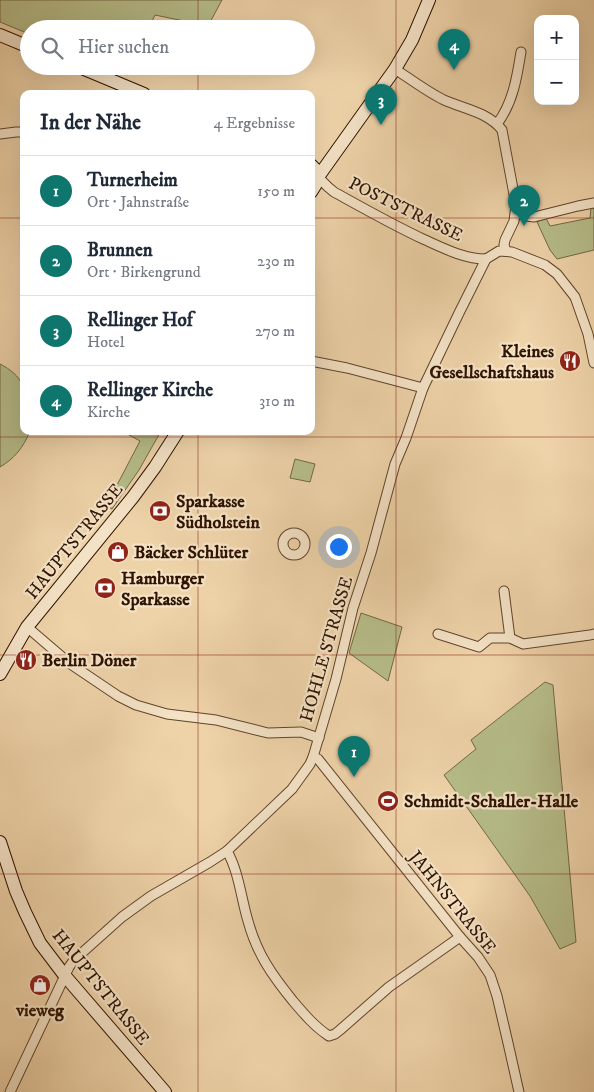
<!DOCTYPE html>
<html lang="de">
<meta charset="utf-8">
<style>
body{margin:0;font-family:"IM FELL DW Pica",serif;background:#f6f6f7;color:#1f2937}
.controls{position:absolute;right:15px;top:15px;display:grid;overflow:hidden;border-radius:10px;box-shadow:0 5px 20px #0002}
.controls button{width:45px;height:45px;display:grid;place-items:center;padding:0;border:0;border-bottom:1px solid #e0e1e3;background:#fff;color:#1f2937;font:25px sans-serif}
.you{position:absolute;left:338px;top:546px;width:18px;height:18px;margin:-12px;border:4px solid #fff;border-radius:50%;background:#1a73e8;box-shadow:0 0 0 8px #1a73e833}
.badge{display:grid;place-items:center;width:32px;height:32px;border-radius:50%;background:#0f766e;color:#fff;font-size:16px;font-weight:700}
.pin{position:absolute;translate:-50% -41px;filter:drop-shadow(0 1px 2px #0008)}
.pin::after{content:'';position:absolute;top:26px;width:18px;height:15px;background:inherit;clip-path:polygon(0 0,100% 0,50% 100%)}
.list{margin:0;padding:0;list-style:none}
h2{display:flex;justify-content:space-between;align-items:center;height:65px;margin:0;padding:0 20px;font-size:21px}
h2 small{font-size:16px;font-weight:400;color:#747a83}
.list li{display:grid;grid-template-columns:32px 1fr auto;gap:15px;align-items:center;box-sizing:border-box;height:70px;padding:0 20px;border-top:1px solid #e0e1e3}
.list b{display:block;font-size:19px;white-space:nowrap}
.list p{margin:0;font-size:16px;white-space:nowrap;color:#747a83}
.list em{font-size:16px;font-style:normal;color:#747a83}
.icon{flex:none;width:28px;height:28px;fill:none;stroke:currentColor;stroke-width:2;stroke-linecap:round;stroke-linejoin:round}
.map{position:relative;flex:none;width:594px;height:1092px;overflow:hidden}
.search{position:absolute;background:#fff;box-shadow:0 5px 20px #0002;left:20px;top:20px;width:295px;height:55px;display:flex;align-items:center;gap:12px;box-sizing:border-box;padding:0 18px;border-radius:28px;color:#747a83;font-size:19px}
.panel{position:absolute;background:#fff;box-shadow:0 5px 20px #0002;left:20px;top:90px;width:295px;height:345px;border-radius:10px}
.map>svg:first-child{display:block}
.green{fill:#b6bd89;stroke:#726846}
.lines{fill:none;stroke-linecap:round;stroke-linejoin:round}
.street-casing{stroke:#5f442c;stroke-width:11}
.secondary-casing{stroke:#2f1402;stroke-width:14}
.street{stroke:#f4e2c6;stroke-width:9}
.secondary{stroke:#f4e2c6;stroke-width:12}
.grid{fill:none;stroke:#8f2418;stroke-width:1;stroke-opacity:0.55}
.labels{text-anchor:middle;stroke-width:4.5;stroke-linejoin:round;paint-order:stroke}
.street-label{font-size:18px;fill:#2f1402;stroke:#f4e2c6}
.poi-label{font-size:18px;font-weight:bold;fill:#2f1402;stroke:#f4e2c6;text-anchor:start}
</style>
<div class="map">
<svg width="594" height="1092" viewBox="0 0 594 1092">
<rect width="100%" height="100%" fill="#eed2a8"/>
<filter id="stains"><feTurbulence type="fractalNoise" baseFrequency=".004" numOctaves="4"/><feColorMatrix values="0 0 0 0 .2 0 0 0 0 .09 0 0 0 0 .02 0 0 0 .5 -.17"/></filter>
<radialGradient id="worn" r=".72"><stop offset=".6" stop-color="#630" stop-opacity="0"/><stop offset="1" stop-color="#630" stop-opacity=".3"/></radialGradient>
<!-- green -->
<g class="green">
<path d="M0,0H222L208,26L155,15L148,29H29V34L0,22Z"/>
<path d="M108,66H132L128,75Z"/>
<path d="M591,208H594V250L557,259L550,250L537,222L546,218L550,226L590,218Z"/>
<path d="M0,364C10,369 19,376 23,386C26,394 24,422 24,431H30C23,448 15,458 0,467Z"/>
<path d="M122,431H161L139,470L112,509L106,506L140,441Z"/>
<path d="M295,459L315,464L310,482L290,478Z"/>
<path d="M361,613L402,627L388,681L349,653Z"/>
<path d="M545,682L553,685L576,942L560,949L530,896L444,775L476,749L471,740Z"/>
</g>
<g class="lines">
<!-- street casing -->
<g class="street-casing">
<g id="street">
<path d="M395,69C410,79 429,93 444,100C464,109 488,112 502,130L516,205L514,221L505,240L504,245L506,251"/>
<path d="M497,124C513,103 517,77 521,52"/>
<path d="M0,134L16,132H24"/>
<path d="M318,177L328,187L334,192C363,208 393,225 423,239C443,248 464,259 486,259"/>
<path d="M516,213L526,216L534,217L578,206L594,203"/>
<path d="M311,361L347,368L423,388"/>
<circle cx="294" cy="544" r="11"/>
<path d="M504,591L510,638"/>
<path d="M27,627L69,663L118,696L136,705L167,714L216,720L268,733L301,732L319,738"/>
<path d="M438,634L479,647L490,638H510L523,644L590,635L594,634"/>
<path d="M313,757L318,759L460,937L478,957L490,975L497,996L508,1043L519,1092"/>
<path d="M227,851C239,872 241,898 248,921C257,954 272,975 293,1001C304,1014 315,1027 329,1036L335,1034L340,1030L389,987L460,937"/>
<path d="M10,1092L69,967L74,960L122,917L151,896L210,862L227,851L292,789L310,764L313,757L336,679L353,608L371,553L395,464L406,438L423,388L459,313L486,259L499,251L512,252L545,265L557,274L575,297L588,334L594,363"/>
</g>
</g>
<!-- secondary casing -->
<g class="secondary-casing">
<g id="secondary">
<path d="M0,35L29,47"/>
<path d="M77,66L144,94"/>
<path d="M311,165L315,169L318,177"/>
<path d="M311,192L316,184L318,177L395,69L412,40L429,0"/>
<path d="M0,674L27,627L133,497L155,467L178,431"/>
<path d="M0,842L16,891L25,912L40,943L65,976L165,1092"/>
</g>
</g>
<!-- street -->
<use href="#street" class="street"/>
<!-- secondary -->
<use href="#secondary" class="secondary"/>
</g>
<!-- grid -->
<path class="grid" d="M198,0V29M396,0V1092M198,66V94M0,218H24M311,218H594M198,431V1092M0,437H594M0,655H594M0,874H594"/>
<!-- icons -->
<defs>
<g id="restaurant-disc" transform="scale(1.125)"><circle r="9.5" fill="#8f2418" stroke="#f4e2c6"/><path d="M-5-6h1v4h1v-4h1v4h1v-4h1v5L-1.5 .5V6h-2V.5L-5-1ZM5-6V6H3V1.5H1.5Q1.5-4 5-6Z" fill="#fff"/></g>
<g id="bank-disc" transform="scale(1.125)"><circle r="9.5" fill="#8f2418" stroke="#f4e2c6"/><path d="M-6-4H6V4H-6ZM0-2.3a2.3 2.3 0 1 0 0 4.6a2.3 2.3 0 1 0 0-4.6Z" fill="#fff"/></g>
<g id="shop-disc" transform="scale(1.125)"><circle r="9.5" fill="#8f2418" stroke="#f4e2c6"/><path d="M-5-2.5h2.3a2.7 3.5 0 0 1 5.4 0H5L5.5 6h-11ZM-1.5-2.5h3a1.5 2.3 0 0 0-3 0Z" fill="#fff"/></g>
<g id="stadium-disc" transform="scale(1.125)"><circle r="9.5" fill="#8f2418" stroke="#f4e2c6"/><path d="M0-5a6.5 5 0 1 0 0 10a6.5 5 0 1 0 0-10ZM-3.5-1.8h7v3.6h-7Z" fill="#fff"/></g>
</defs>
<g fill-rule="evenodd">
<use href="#restaurant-disc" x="570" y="361"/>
<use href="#bank-disc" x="160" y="511"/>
<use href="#shop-disc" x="118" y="552"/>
<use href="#bank-disc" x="105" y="588"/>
<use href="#restaurant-disc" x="26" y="660"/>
<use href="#stadium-disc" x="388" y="801"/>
<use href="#shop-disc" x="40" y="985"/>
</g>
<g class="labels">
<!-- street labels -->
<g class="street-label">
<text transform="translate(406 209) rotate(26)" y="6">POSTSTRASSE</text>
<text transform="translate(74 541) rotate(-51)" y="6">HAUPTSTRASSE</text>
<text transform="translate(326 649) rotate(-74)" y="6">HOHLE STRASSE</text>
<text transform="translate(453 902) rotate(51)" y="6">JAHNSTRASSE</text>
<text transform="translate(101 987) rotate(51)" y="6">HAUPTSTRASSE</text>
</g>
<!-- poi labels -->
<g class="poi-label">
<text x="554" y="357" text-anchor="end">Kleines<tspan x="554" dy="21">Gesellschaftshaus</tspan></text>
<text x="176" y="507">Sparkasse<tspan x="176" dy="21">Südholstein</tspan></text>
<text x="134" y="558">Bäcker Schlüter</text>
<text x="121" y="584">Hamburger<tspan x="121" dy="21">Sparkasse</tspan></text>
<text x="42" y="666">Berlin Döner</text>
<text x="404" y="807">Schmidt-Schaller-Halle</text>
<text x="40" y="1016" text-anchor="middle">vieweg</text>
</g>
</g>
<rect width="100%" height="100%" filter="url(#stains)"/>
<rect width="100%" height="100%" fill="url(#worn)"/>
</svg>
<div class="controls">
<button>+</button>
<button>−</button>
</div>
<div class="you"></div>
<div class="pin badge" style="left:354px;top:777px">1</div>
<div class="pin badge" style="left:524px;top:226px">2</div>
<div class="pin badge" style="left:381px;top:125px">3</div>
<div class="pin badge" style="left:454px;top:70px">4</div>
<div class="search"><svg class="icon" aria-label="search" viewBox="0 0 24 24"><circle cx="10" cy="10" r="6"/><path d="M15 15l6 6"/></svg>Hier suchen</div>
<section class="panel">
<h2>In der Nähe<small>4 Ergebnisse</small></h2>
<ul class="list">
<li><span class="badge">1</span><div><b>Turnerheim</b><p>Ort · Jahnstraße</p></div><em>150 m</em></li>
<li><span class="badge">2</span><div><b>Brunnen</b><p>Ort · Birkengrund</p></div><em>230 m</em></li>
<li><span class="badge">3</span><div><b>Rellinger Hof</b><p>Hotel</p></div><em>270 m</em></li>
<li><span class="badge">4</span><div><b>Rellinger Kirche</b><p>Kirche</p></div><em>310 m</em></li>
</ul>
</section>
</div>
